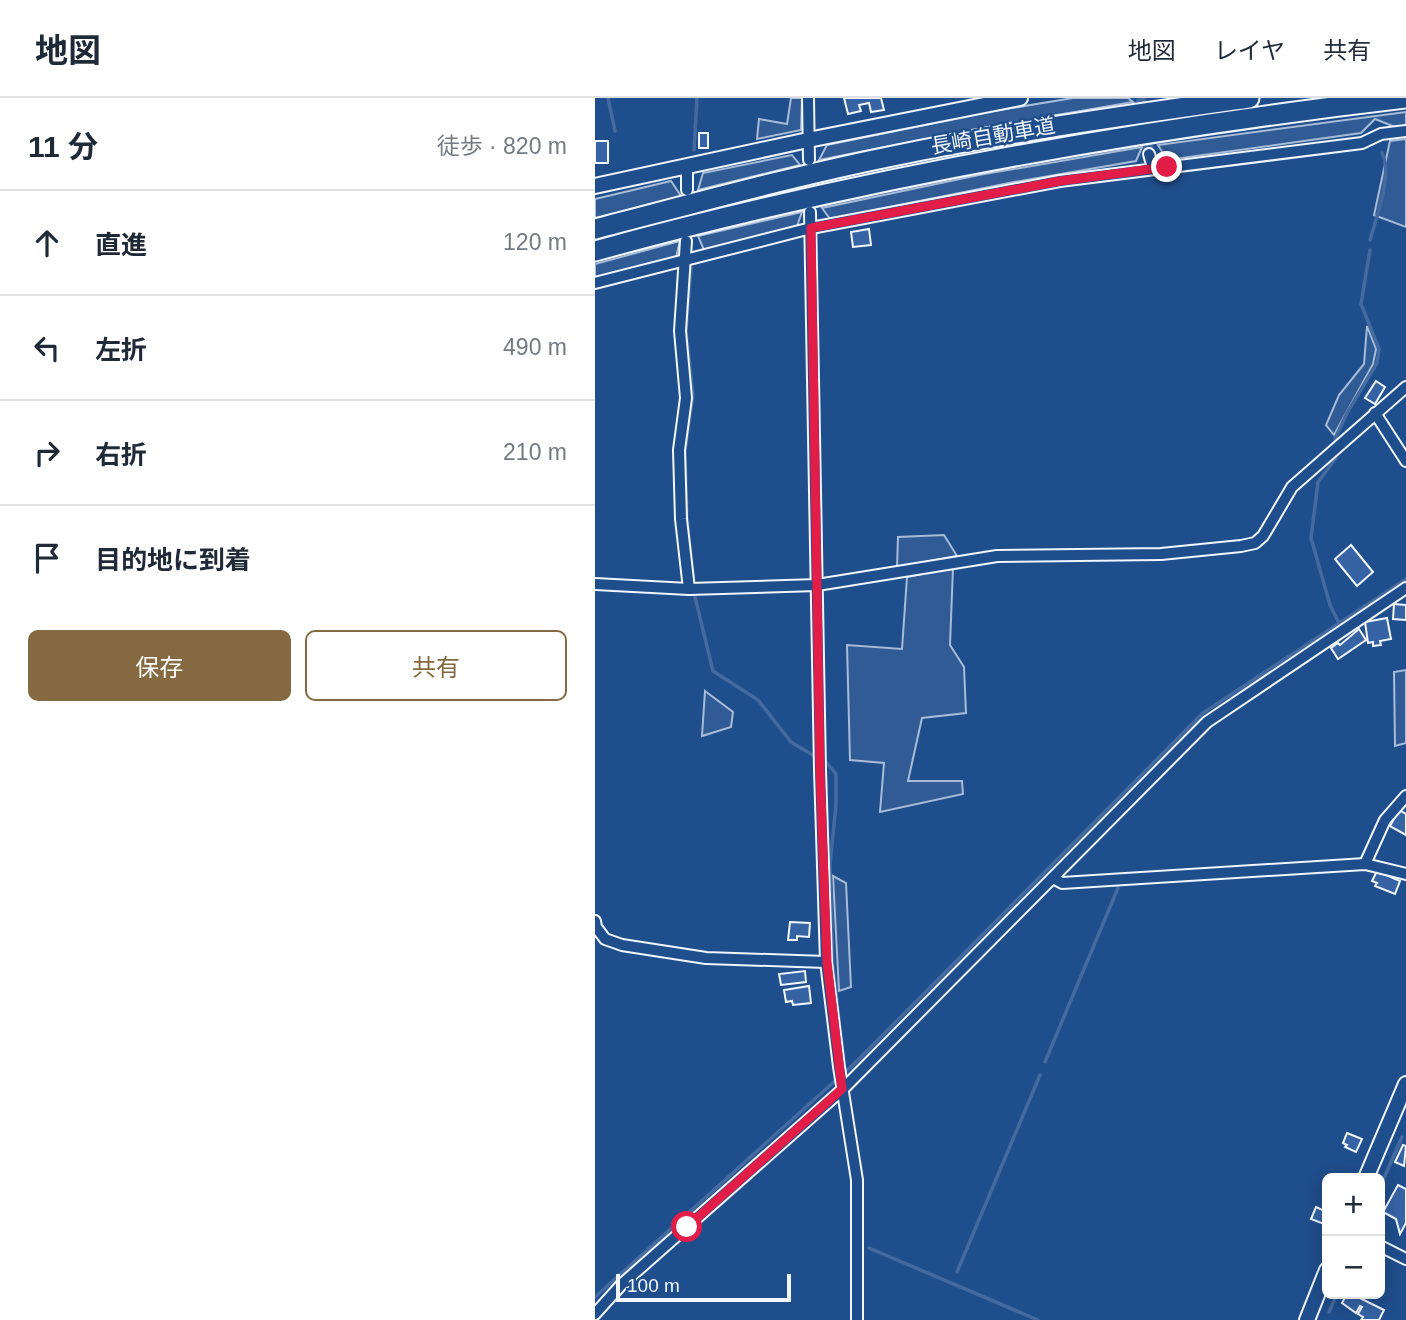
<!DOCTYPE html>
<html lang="ja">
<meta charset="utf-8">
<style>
body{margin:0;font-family:Helvetica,"Noto Sans JP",sans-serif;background:#f2f2f3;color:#1f2937}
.controls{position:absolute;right:21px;bottom:21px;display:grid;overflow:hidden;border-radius:10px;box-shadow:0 4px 18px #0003}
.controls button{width:63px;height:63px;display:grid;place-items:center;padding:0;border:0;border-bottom:2px solid #e0e1e3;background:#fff;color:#1f2937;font:35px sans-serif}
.scale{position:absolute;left:21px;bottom:18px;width:175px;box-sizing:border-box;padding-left:7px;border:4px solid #f2f6ff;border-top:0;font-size:19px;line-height:24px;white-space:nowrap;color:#f2f6ff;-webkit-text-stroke:5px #1f4e8c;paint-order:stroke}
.stop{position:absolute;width:21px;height:21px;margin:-16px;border:5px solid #e11d48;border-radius:50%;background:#fff}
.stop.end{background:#e11d48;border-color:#fff;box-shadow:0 2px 7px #0008}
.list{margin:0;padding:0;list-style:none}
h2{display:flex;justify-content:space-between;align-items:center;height:91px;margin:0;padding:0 28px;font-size:30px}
h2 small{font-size:23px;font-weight:400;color:#747a83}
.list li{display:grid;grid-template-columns:46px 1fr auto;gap:21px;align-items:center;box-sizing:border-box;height:105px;padding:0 28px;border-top:2px solid #e0e1e3}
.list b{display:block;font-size:26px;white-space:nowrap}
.list em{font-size:23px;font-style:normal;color:#747a83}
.actions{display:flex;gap:14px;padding:21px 28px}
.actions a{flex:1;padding:16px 0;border:2px solid #846941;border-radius:10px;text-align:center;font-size:24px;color:#846941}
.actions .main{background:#846941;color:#fff}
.icon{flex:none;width:38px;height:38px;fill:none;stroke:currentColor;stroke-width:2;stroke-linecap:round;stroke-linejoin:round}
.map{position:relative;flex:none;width:811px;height:1222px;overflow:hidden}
header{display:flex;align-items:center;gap:42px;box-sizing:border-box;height:98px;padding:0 35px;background:#fff;border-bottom:2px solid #e0e1e3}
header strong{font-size:33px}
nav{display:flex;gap:38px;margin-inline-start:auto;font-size:24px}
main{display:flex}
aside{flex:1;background:#fff}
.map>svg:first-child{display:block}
.built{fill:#305b95;stroke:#a8bbd7;stroke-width:2}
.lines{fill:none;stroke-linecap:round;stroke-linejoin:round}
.stream{stroke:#446ba0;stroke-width:3.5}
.building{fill:#3563a3;stroke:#f2f6ff;stroke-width:2}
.street-tunnel{stroke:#3f679d;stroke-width:10;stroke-dasharray:10 5;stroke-linecap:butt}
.street-casing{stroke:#f2f6ff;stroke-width:14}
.secondary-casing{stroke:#f2f6ff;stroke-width:18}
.highway-casing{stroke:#f2f6ff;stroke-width:23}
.street{stroke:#1f4e8c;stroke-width:10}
.secondary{stroke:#1f4e8c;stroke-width:14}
.highway{stroke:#1f4e8c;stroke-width:19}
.route{stroke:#e11d48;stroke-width:9}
.labels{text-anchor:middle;stroke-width:5;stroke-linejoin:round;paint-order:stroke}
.street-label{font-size:21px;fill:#f2f6ff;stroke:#1f4e8c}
</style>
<header>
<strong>地図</strong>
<nav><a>地図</a><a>レイヤ</a><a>共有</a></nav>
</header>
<main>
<aside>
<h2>11 分<small>徒歩 · 820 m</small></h2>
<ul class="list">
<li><svg class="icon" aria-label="ahead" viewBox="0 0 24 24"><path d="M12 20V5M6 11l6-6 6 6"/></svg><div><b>直進</b></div><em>120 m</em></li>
<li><svg class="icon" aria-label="left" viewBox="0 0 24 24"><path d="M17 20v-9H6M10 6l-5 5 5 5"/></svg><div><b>左折</b></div><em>490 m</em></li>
<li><svg class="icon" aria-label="right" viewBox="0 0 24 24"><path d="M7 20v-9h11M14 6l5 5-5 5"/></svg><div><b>右折</b></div><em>210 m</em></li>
<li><svg class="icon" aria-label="arrive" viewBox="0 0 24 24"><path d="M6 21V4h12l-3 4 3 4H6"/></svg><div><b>目的地に到着</b></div></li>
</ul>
<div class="actions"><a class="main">保存</a><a>共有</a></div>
</aside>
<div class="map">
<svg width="811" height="1222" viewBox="0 0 811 1222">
<rect width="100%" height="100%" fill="#1f4e8c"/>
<!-- built -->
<g class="built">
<path d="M196,0H207L206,32L162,41L164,21L192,26Z"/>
<path d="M478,0H533L538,4L403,27L224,62L232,47L393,14Z"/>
<path d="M811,14V28L800,29L780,21L766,35L572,62L563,47Z"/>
<path d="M811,41V129L779,117L795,43Z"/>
<path d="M547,49L541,63L419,84L235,121L227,110L384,77Z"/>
<path d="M197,57L205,67L103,92L108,75Z"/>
<path d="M76,83L86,98L0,121V101Z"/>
<path d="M207,114L202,128L109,152L103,138Z"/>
<path d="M85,143L81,159L0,180V166Z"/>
<path d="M772,228L781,251L778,266L739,337L731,327L744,297L769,266Z"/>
<path d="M349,437L362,458L302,469L303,439Z"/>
<path d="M358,470L355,547L369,569L371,615L327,620L313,683H367L368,696L285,714L289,665L255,662L252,547L307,551L312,479Z"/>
<path d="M811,572V645L800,648L799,574Z"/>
<path d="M110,593L138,614L136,629L107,638Z"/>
<path d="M238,778L251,785L256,889L244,893Z"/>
</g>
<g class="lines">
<!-- stream -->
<g class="stream">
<path d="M13,0L20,33"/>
<path d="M99,52L102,0"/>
<path d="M775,142C781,120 798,76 787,55"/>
<path d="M96,170L91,233L98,297L90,353L92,422L100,499L118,573L163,602L196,644L221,659"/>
<path d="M740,341L752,315L782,265L784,251L766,206L775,152"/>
<path d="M741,360L723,384L716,440L735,507L744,525"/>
<path d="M231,664L241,676V707L235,766L238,867L248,959"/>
<path d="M450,964L523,790"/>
<path d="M785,1089L807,1039"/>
<path d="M274,1150L443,1222"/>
<path d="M362,1174L445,977"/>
<path d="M0,1199L260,965L608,615L811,481"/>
<path d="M734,1214L742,1196"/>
</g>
</g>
<!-- building -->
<g class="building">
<path d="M249,0H286L289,12L276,14L274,5L264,7L266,13L253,16Z"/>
<rect x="104" y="35" width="9" height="15"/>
<rect x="0" y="43" width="13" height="22"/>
<path d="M274,131L276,147L258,149L256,134Z"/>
<path d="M781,283L790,289L780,306L770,300Z"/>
<path d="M756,447L778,474L762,488L740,461Z"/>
<path d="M799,506L811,507V522L798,521Z"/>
<path d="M792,520L796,541L785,543L786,547L778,548V544L773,545L770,524Z"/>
<path d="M764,531L771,542L743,561L736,550L743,545L745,547Z"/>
<path d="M804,712L811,716V737L795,728Z"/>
<path d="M782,773L805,783L800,796L780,788L782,785L777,783Z"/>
<path d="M195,824L215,825L214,839L202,838V842H193Z"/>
<path d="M210,873L211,884L186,887L184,876Z"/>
<path d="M214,888L216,905L198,907L197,903L191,904L189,892Z"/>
<path d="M752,1035L767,1041L761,1054L750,1049L752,1047L748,1045Z"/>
<path d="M808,1047L811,1048L809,1068L800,1064Z"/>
<path d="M803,1087L811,1091V1125L805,1136L801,1121L788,1114Z"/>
<path d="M721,1109L732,1114L729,1126L716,1121Z"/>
<path d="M752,1196H757L789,1212L784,1222H766L768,1219L763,1216L767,1209L765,1208L761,1215L747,1205Z"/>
</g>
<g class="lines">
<!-- street-tunnel -->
<path class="street-tunnel" d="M546,0L554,56"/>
<!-- street casing -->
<g class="street-casing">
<g id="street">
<path d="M213,0L214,62"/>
<path d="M554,56L558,70"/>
<path d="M92,92V68"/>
<path d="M215,114L225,672L231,864L244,969L262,1082V1222"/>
<path d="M91,143L85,233L91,300L84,352L86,421L94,491"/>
<path d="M0,185L216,130L465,83L767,45L786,36L811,33"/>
<path d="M780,315L811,363"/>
<path d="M0,486L94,491L222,487L402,458L566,456L646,448L660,445L668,438L697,389L811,289"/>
<path d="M770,766L790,722L811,698"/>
<path d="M458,780L467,785L770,766L811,776"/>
<path d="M0,823L1,829L10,841L27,847L111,860L231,864"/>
<path d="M785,1148L811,1161"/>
<path d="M0,1216L27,1186L248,991L612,624L811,490"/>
</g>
</g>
<!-- secondary casing -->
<g class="secondary-casing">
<g id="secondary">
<path d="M0,88L213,42L425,0"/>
<path d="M771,1080L811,986"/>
<path d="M712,1222L732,1172"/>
</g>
</g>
<!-- highway casing -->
<g class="highway-casing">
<g id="highway">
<path d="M0,131C97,106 195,79 293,59C412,34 534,17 654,0"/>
<path d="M0,153C266,80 537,32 811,0"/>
</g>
</g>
<!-- street -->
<use href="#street" class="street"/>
<!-- secondary -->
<use href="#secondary" class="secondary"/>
<!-- highway -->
<use href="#highway" class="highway"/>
</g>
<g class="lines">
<!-- route -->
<path class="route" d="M92,1129L247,991L232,864L225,672L216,130L465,83L572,69"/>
</g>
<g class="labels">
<!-- street labels -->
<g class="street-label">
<text transform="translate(398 38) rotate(-10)" y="7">長崎自動車道</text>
</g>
</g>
</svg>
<div class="controls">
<button>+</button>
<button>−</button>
</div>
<div class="scale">100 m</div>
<div class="stop" style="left:92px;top:1129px"></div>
<div class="stop end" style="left:572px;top:69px"></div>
</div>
</main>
